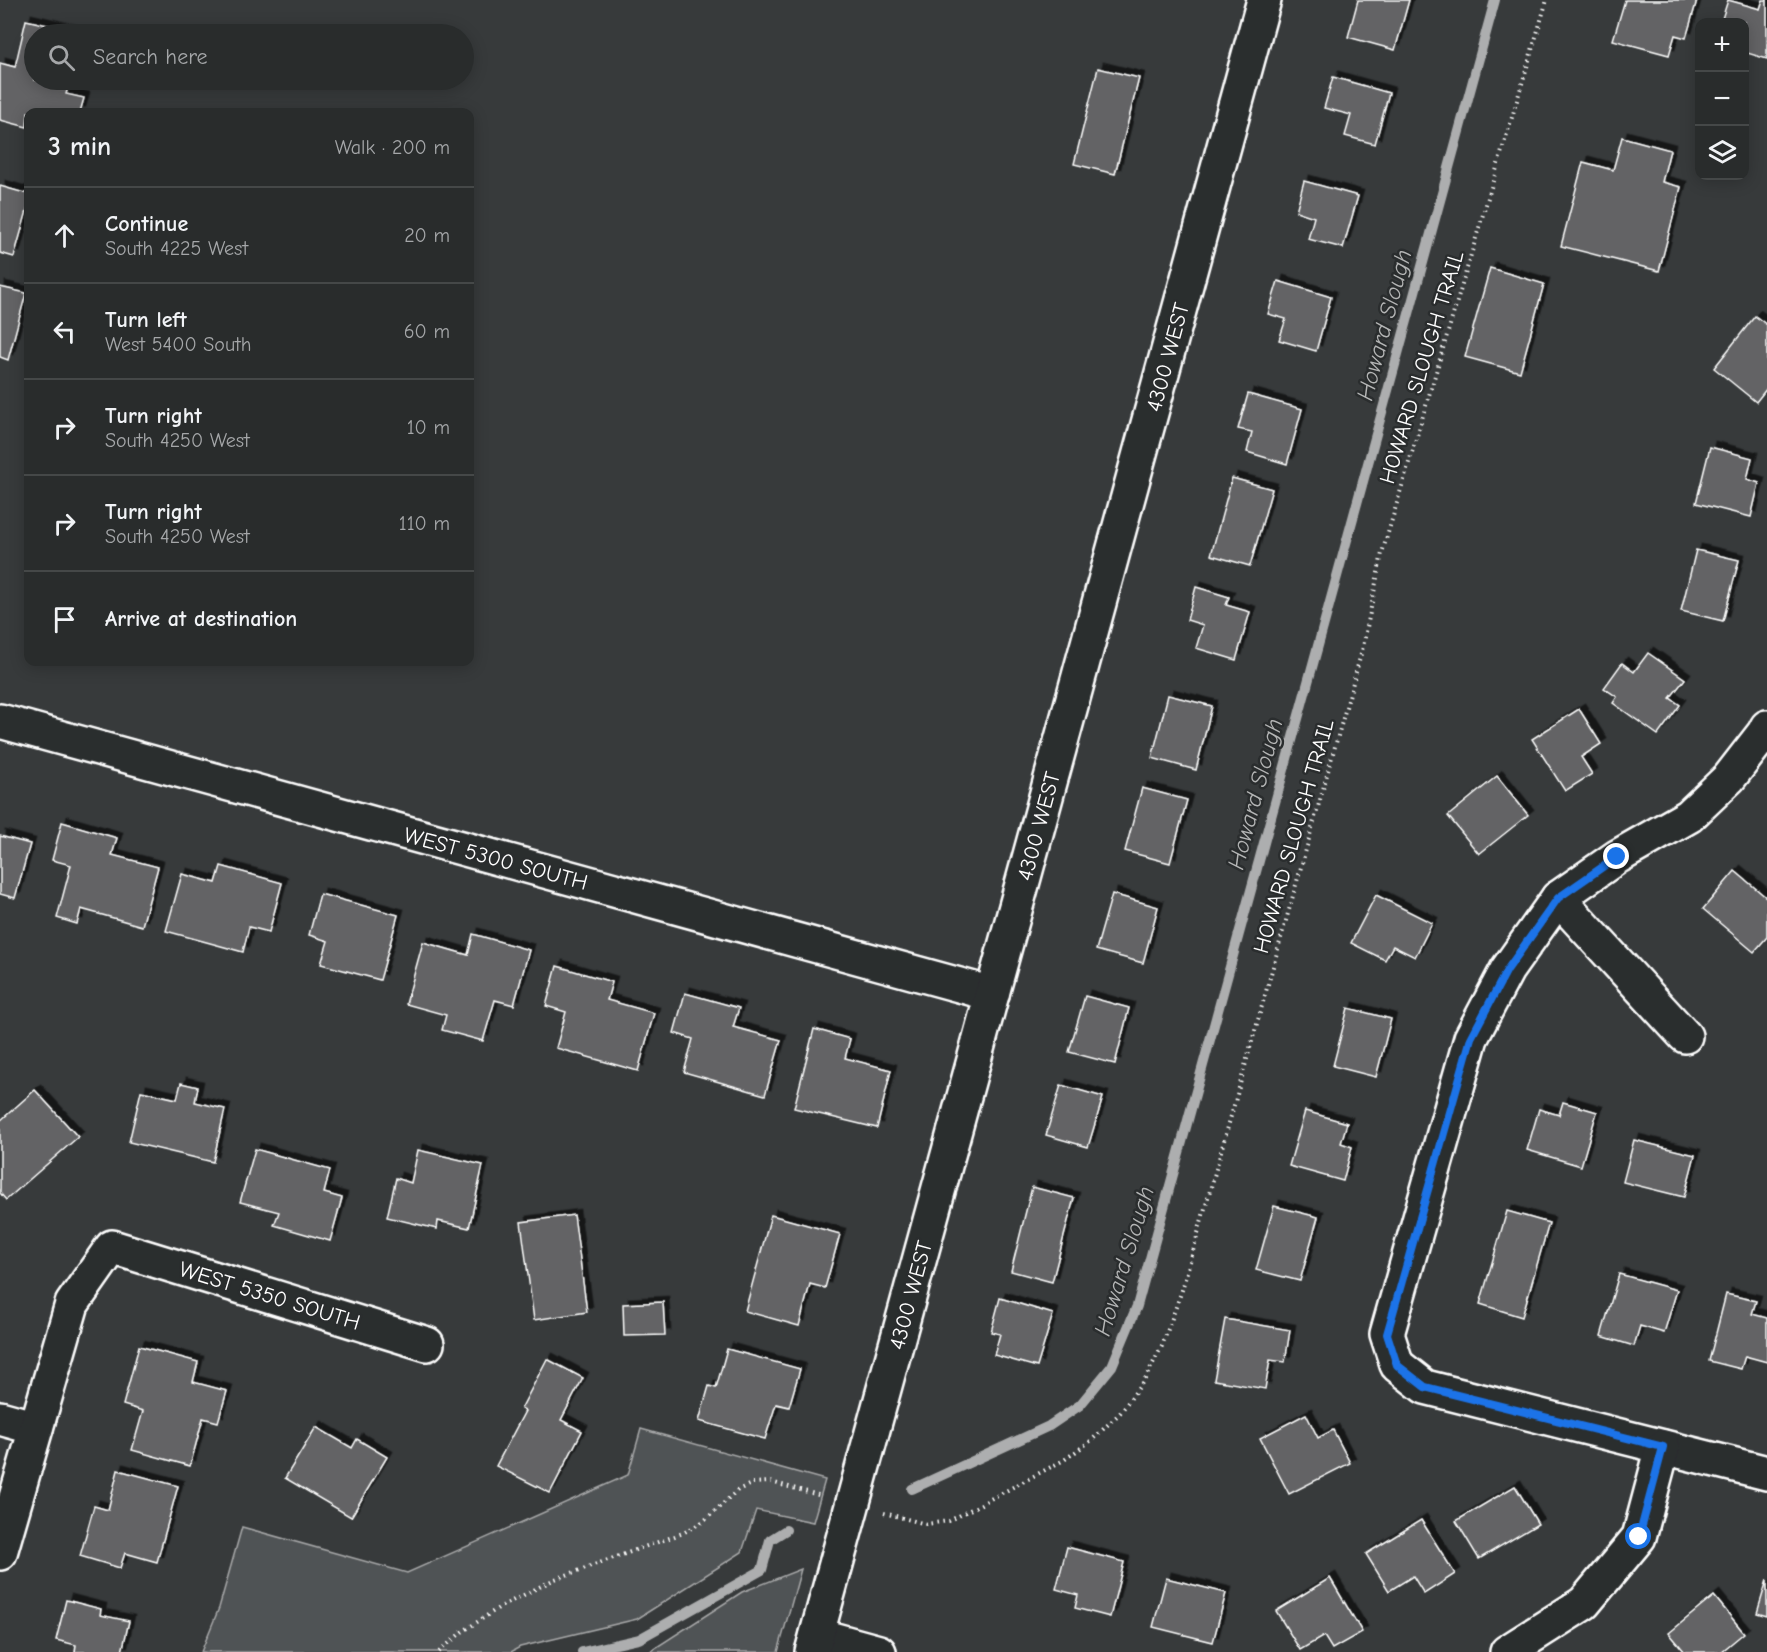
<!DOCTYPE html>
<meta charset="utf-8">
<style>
body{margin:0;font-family:"Comic Neue",sans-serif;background:#313434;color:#f1f3f6}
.controls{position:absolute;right:18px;top:18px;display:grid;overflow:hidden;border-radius:12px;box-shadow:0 3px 15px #0003}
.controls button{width:54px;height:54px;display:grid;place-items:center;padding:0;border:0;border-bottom:2px solid #454848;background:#292c2c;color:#f1f3f6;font:30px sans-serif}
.stop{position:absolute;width:18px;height:18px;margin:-14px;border:4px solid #1a73e8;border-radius:50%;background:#fff}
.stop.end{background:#1a73e8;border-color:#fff;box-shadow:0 2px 6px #0008}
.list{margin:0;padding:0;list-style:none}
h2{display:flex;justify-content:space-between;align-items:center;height:78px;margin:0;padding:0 24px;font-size:26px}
h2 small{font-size:20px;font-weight:400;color:#a5a7a9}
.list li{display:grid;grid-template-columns:39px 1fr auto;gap:18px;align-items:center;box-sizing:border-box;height:96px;padding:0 24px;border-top:2px solid #454848}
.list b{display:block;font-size:22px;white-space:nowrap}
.list p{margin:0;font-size:20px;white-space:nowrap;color:#a5a7a9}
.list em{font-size:20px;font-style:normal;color:#a5a7a9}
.icon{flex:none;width:33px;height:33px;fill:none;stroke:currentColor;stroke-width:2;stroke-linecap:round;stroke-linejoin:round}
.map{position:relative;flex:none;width:1767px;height:1652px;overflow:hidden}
.search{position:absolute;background:#292c2c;box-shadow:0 3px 15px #0003;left:24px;top:24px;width:450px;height:66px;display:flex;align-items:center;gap:15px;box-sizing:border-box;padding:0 21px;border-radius:33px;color:#a5a7a9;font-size:22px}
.panel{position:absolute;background:#292c2c;box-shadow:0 3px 15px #0003;left:24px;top:108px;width:450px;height:558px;border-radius:12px}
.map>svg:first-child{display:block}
.green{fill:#505354;stroke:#a8a9aa;stroke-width:1.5}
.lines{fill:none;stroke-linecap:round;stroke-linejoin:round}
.stream{stroke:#adaeaf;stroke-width:10}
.building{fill:#636465;stroke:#fff;stroke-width:1.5;filter:url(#shadow)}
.minor-casing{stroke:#fff;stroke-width:38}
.tertiary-casing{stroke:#fff;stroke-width:38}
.path{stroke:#fff;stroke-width:4;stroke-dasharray:1.5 4.5;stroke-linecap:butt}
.minor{stroke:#2a2d2e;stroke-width:33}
.tertiary{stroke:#2a2d2e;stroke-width:33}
.route{stroke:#1a73e8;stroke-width:8}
.labels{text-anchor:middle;stroke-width:5;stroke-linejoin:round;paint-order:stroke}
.street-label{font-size:22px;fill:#fff;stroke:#2a2d2e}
.water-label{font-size:24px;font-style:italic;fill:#b4b5b5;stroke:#2a2d2e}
</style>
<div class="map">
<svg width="1767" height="1652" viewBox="0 0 1767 1652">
<defs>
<filter id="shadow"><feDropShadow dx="5.5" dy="-5.5" stdDeviation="0" flood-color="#0009"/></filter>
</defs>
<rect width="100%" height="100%" fill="#373a3b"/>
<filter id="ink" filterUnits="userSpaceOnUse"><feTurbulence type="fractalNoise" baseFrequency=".0167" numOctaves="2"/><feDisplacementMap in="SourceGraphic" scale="12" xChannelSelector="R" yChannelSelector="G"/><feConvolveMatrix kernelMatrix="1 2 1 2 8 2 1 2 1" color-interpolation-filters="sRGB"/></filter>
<g filter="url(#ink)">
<!-- green -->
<g class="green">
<path d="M641,1429L825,1480L813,1522L756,1510L742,1552L637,1619L520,1647L511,1652H201L219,1608L242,1527L407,1573L628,1475Z"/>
<path d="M801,1569L778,1652H649L742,1592Z"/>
</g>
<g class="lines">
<!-- stream -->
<g class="stream">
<path d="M912,1489L1049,1426L1080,1405L1112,1366L1137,1306L1495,0"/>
<path d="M582,1652L639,1639L762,1570L770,1540L786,1530"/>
</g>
</g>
<!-- building -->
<g class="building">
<path d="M1358,0H1409L1395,50L1348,37Z"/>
<path d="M1625,0H1697L1686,38L1675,35L1669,55L1613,40Z"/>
<path d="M1728,0L1760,9L1763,0H1767V59L1744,52V22H1721Z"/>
<path d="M26,20L81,33L34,34V80H70L66,94L84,98L80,112H48L32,109L31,112H28L27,127L0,120V63L15,67Z"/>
<path d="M1098,68L1139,78L1115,174L1074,164Z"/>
<path d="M1333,77L1389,93L1375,144L1345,136L1351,115L1324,108Z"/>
<path d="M1622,137L1670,150L1662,182L1681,187L1659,271L1561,246L1583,162L1613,170Z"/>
<path d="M1304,181L1358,196L1343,248L1308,239L1314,217L1296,211Z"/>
<path d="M0,186L28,194V207L14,257L0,253Z"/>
<path d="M1490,268L1544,284L1520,372L1465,357Z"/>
<path d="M1278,281L1331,297L1316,351L1279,340L1286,319L1268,314Z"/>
<path d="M0,287L26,293L8,360L0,357Z"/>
<path d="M1755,316L1767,325V388L1756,402L1714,368Z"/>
<path d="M1248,394L1302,409L1287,464L1247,452L1252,432L1238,429Z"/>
<path d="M1710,447L1752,458L1747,479L1759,483L1751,517L1696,503Z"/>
<path d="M1232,478L1272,489L1250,566L1211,555Z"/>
<path d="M1696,550L1739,560L1723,621L1681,611Z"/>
<path d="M1196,587L1229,597L1226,605L1250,612L1236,660L1196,648L1203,625L1187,620Z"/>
<path d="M1648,653L1685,679L1670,698L1680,705L1658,735L1613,703L1617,697L1604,688L1622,663L1634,672Z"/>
<path d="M1168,695L1212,706L1196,770L1152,758Z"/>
<path d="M1579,709L1601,744L1581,757L1592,774L1565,791L1532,739Z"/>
<path d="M1497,776L1528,815L1479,854L1448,816Z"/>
<path d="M1142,788L1187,800L1170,863L1125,851Z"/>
<path d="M62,822L117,838L112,855L158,867L142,926L81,909L77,924L57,918L71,865L52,860Z"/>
<path d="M0,836L30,844L15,898L0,894Z"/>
<path d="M221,866L282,883L269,932L249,927L243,952L166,931L182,874L216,883Z"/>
<path d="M1735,871L1767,898V937L1754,952L1703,909Z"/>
<path d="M320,894L398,915L380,980L321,964L328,941L309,935Z"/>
<path d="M1112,894L1158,907L1143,963L1096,950Z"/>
<path d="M1376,895L1432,923L1415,957L1393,946L1385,960L1351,943Z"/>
<path d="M473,934L529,950L514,1005L495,1000L483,1041L442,1030L446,1015L406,1004L423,942L468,955Z"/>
<path d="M557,966L612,982L607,1000L654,1013L638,1071L556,1048L566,1012L546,1006Z"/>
<path d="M685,993L739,1008L733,1027L781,1040L765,1095L684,1072L693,1039L674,1033Z"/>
<path d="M1085,996L1129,1008L1115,1064L1069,1052Z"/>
<path d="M1348,1008L1391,1019L1376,1077L1333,1066Z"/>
<path d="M814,1029L850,1039L845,1058L891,1070L877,1128L794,1108Z"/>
<path d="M181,1083L198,1087L195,1102L225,1109L213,1162L129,1142L141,1091L177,1099Z"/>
<path d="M1061,1085L1103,1097L1088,1147L1046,1135Z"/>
<path d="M35,1090L78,1137L6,1200L0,1193V1121Z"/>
<path d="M1563,1102L1597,1112L1581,1166L1527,1150L1539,1109L1559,1115Z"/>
<path d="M1305,1111L1347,1123L1341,1143L1352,1147L1343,1181L1289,1166Z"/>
<path d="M1634,1140L1695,1155L1684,1197L1623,1182Z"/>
<path d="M255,1149L330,1170L324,1193L342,1198L330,1241L274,1225L279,1212L240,1202Z"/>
<path d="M418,1150L483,1165L469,1228L438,1221L437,1229L387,1217L396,1178L411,1183Z"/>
<path d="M1032,1187L1074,1198L1052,1282L1011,1271Z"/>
<path d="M1274,1206L1318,1217L1300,1281L1256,1270Z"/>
<path d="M1507,1211L1549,1223L1522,1317L1480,1304Z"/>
<path d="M574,1215L587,1312L534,1320L521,1222Z"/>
<path d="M771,1215L840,1234L825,1288L810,1284L799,1326L745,1311Z"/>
<path d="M1619,1274L1677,1290L1664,1333L1640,1326L1634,1346L1601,1336Z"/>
<path d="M1726,1294L1756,1301L1752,1314L1767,1318V1362L1745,1356L1741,1369L1709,1361Z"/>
<path d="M1000,1298L1053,1314L1037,1367L994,1355L1000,1334L991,1332Z"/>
<path d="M663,1302L665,1335L624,1336L623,1304Z"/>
<path d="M1225,1319L1290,1330L1285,1362L1270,1360L1265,1389L1214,1380Z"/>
<path d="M139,1346L198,1362L193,1382L227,1391L218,1422L203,1418L190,1466L132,1450L143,1411L123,1405Z"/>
<path d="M727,1349L800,1369L789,1407L776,1404L765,1439L699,1421L709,1386L716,1388Z"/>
<path d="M547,1359L583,1378L561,1420L582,1431L550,1493L496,1466L525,1411L521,1409Z"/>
<path d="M1306,1414L1318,1438L1333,1430L1350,1463L1289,1494L1260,1438Z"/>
<path d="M316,1427L352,1448L357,1439L387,1457L351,1517L285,1478Z"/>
<path d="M118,1470L178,1486L157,1562L125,1553L120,1568L80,1556L94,1506L108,1510Z"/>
<path d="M1515,1486L1538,1524L1479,1559L1456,1521Z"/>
<path d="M1421,1520L1455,1574L1424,1594L1413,1576L1389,1591L1366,1554Z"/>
<path d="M1067,1547L1124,1562L1110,1617L1075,1608L1078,1595L1056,1589Z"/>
<path d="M1166,1578L1226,1593L1213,1642L1153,1627Z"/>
<path d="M1330,1578L1362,1632L1332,1649L1324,1636L1300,1650L1276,1611Z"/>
<path d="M1767,1580V1616L1757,1613Z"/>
<path d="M1714,1596L1744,1633L1721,1652H1685L1669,1633Z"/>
<path d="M66,1600L101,1609L100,1615L129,1621L122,1652H75L76,1645L56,1640Z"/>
</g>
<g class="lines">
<!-- minor casing -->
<g class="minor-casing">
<g id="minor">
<path d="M0,721L992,994"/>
<path d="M1767,727L1764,733L1729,778L1689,816L1617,857L1558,898L1507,970L1471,1038L1387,1334L1397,1365L1425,1387L1767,1473"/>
<path d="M1558,898L1685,1036"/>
<path d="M0,1418L36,1428"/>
<path d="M0,1553L72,1304L112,1247L427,1344"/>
<path d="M817,1635L879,1652"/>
<path d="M1507,1652L1584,1603L1639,1537L1663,1447"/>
</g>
</g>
<!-- tertiary casing -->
<g class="tertiary-casing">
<path id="tertiary" d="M812,1652L1264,0"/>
</g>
<!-- path -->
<g class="path">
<path d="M884,1513L926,1524L949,1521L1064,1460L1092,1440L1120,1413L1145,1379L1162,1346L1182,1290L1363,647L1382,553L1547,0"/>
<path d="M439,1652L462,1632L500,1607L555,1579L683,1533L704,1521L738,1490L753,1483L771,1482L822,1496"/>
</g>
<!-- minor -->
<use href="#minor" class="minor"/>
<!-- tertiary -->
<use href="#tertiary" class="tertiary"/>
</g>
</g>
<g class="lines" filter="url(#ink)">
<!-- route -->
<path class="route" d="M1617,857L1558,898L1507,970L1471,1038L1387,1334L1397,1365L1425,1387L1663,1447L1639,1537"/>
</g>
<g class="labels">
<!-- street labels -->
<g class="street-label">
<text transform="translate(1167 357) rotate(-75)" y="8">4300 WEST</text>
<text transform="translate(1421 367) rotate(-73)" y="8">HOWARD SLOUGH TRAIL</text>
<text transform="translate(1038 826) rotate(-75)" y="8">4300 WEST</text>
<text transform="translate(1293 836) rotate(-74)" y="8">HOWARD SLOUGH TRAIL</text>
<text transform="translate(496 858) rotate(15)" y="8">WEST 5300 SOUTH</text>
<text transform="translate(270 1295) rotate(17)" y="8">WEST 5350 SOUTH</text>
<text transform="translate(910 1295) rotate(-75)" y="8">4300 WEST</text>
</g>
<!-- water labels -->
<g class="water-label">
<text transform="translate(1384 325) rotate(-75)" y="8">Howard Slough</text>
<text transform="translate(1255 794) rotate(-75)" y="8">Howard Slough</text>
<text transform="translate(1124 1261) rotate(-73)" y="8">Howard Slough</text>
</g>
</g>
</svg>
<div class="controls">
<button>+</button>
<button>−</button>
<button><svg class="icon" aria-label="layers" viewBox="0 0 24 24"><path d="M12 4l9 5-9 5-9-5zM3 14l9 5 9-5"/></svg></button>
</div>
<div class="stop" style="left:1639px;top:1537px"></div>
<div class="stop end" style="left:1617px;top:857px"></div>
<div class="search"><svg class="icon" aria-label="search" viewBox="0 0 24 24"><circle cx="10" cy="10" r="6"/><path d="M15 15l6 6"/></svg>Search here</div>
<section class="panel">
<h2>3 min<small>Walk · 200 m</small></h2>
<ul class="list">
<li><svg class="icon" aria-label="ahead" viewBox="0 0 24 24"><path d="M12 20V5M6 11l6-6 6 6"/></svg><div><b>Continue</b><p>South 4225 West</p></div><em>20 m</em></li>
<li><svg class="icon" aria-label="left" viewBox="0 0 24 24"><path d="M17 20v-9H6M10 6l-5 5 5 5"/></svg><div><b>Turn left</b><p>West 5400 South</p></div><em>60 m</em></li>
<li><svg class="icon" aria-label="right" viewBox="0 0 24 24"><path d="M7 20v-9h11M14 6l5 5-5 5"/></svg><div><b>Turn right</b><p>South 4250 West</p></div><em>10 m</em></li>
<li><svg class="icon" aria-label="right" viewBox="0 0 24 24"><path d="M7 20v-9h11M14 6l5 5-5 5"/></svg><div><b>Turn right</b><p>South 4250 West</p></div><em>110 m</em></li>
<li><svg class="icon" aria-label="arrive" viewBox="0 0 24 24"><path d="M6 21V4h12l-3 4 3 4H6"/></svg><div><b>Arrive at destination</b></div></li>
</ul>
</section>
</div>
